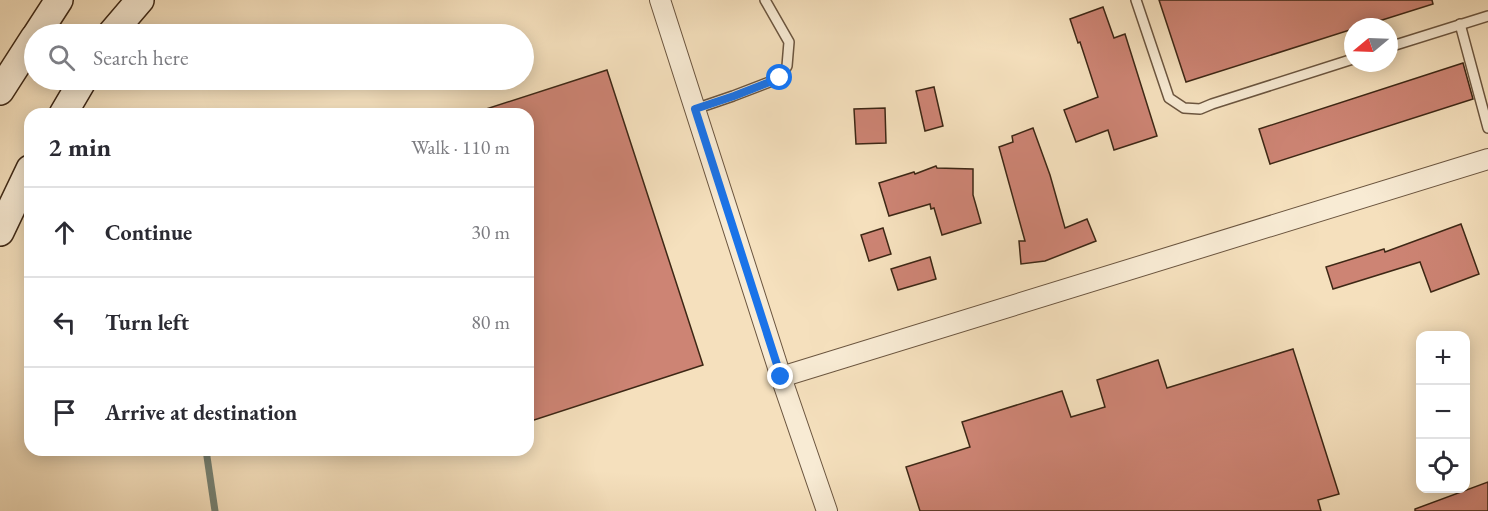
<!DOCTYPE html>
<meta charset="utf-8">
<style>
body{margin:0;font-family:"EB Garamond",serif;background:#f7f7f7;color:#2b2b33}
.controls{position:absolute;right:18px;bottom:18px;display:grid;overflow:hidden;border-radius:12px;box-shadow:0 3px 15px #0003}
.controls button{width:54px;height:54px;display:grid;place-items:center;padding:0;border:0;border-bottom:2px solid #e1e1e2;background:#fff;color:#2b2b33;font:30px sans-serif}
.compass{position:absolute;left:1344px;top:18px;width:54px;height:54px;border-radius:50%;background:#fff;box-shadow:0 3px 15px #0003;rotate:251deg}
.stop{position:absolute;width:18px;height:18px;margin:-14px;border:4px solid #1a73e8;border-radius:50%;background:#fff}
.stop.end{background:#1a73e8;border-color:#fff;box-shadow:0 2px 6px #0008}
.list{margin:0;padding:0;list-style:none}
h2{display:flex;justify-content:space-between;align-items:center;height:78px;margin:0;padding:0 24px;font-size:26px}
h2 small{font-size:20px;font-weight:400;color:#7c7c81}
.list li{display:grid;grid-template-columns:39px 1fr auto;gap:18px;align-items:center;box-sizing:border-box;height:90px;padding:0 24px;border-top:2px solid #e1e1e2}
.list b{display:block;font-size:22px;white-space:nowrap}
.list em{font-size:20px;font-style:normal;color:#7c7c81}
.icon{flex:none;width:33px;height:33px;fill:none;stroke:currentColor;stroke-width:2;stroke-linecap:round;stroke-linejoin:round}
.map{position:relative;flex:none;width:1488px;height:511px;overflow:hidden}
.search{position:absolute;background:#fff;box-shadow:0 3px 15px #0003;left:24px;top:24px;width:510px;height:66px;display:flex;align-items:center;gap:15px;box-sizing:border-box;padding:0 21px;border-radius:33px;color:#7c7c81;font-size:22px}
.panel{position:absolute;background:#fff;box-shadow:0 3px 15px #0003;left:24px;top:108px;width:510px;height:348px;border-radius:18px}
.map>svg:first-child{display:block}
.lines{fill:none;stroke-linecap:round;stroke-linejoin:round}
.stream{stroke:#768173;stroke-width:7}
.building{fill:#cd8474;stroke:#3d2715;stroke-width:1.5}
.lane-casing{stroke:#6b553f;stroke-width:12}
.street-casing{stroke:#6b553f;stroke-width:22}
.secondary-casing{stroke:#3d2715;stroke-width:30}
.lane{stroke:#f8ebd4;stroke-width:9}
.street{stroke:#f8ebd4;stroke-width:20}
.secondary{stroke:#f8ebd4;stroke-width:27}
.route{stroke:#1a73e8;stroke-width:8}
</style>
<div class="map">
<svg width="1488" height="511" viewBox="0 0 1488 511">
<rect width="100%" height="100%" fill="#f5e0bd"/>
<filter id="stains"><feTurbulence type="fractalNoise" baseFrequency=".00333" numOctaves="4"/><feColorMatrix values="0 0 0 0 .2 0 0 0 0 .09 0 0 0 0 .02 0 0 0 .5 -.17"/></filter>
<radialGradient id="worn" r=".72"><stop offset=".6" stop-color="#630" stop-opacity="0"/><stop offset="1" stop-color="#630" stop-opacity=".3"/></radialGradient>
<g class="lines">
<!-- stream -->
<path class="stream" d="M206,450L215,511"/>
</g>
<!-- building -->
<g class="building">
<path d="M1159,0H1432L1433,4L1360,27H1353V29L1186,82Z"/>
<path d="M1103,7L1114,38L1125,34L1157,136L1114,150L1108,130L1076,142L1064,110L1098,97L1080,42L1078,43L1070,19Z"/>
<path d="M1463,63L1473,99L1270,164L1259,129Z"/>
<path d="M607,70L703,365L528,422V114H484L483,110Z"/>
<path d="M934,87L943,126L925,131L916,91Z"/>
<path d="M885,108L886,143L856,144L854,109Z"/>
<path d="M1033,128L1050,175L1065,228L1087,219L1096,241L1045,261L1021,264L1019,241H1025L999,147L1013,142L1012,136Z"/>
<path d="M936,166L937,168L973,169V195L981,223L942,235L934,208L931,209L930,204L889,216L879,183L914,172L915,174Z"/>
<path d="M1461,224L1479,274L1431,292L1420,262L1333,289L1326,267L1384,249L1385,252Z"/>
<path d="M883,228L891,254L869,261L861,235Z"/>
<path d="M930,257L936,279L898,290L891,269Z"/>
<path d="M1293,349L1339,494L1318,500L1321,511H920L906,467L970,447L962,422L1062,391L1071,417L1105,407L1097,380L1158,360L1167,388Z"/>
<path d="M1488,482V511H1415V509Z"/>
</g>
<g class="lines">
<!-- lane casing -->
<g class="lane-casing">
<g id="lane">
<path d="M1136,0L1169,98L1184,108L1200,109L1212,104L1353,59"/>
<path d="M1460,24L1488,128"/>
<path d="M1389,47L1488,16"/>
<path d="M695,109L733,96L780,78L787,66L789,42L765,0"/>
</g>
</g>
<!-- street casing -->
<g class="street-casing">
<g id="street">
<path d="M660,0L781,377L827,511"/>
<path d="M781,377L1488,159"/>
</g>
</g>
<!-- secondary casing -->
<g class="secondary-casing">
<g id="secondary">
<path d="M37,34L59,0"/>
<path d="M111,34L140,0"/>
<path d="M0,91L34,38"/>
<path d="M63,114L83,80"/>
<path d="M0,232L30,169"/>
</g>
</g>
<!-- lane -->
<use href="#lane" class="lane"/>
<!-- street -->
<use href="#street" class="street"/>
<!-- secondary -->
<use href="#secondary" class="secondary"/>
</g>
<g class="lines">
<!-- route -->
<path class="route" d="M780,78L734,96L695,109L781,377"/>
</g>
<rect width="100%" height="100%" filter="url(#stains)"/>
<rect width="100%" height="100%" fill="url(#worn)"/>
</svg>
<div class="controls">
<button>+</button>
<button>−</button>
<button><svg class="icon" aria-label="locate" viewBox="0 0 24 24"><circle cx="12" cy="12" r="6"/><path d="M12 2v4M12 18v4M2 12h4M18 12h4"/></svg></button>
</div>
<svg class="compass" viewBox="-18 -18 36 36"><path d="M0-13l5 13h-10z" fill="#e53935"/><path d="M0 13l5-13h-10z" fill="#7c7c81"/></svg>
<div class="stop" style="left:780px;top:78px"></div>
<div class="stop end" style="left:781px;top:377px"></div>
<div class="search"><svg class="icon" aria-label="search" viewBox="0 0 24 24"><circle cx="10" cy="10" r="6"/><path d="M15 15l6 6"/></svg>Search here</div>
<section class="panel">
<h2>2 min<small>Walk · 110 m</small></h2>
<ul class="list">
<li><svg class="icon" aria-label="ahead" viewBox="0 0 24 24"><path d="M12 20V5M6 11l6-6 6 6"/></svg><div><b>Continue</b></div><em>30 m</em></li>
<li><svg class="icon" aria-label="left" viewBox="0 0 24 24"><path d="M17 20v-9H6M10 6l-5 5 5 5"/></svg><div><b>Turn left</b></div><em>80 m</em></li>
<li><svg class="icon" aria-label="arrive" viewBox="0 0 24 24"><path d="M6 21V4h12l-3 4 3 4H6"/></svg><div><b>Arrive at destination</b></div></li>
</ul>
</section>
</div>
